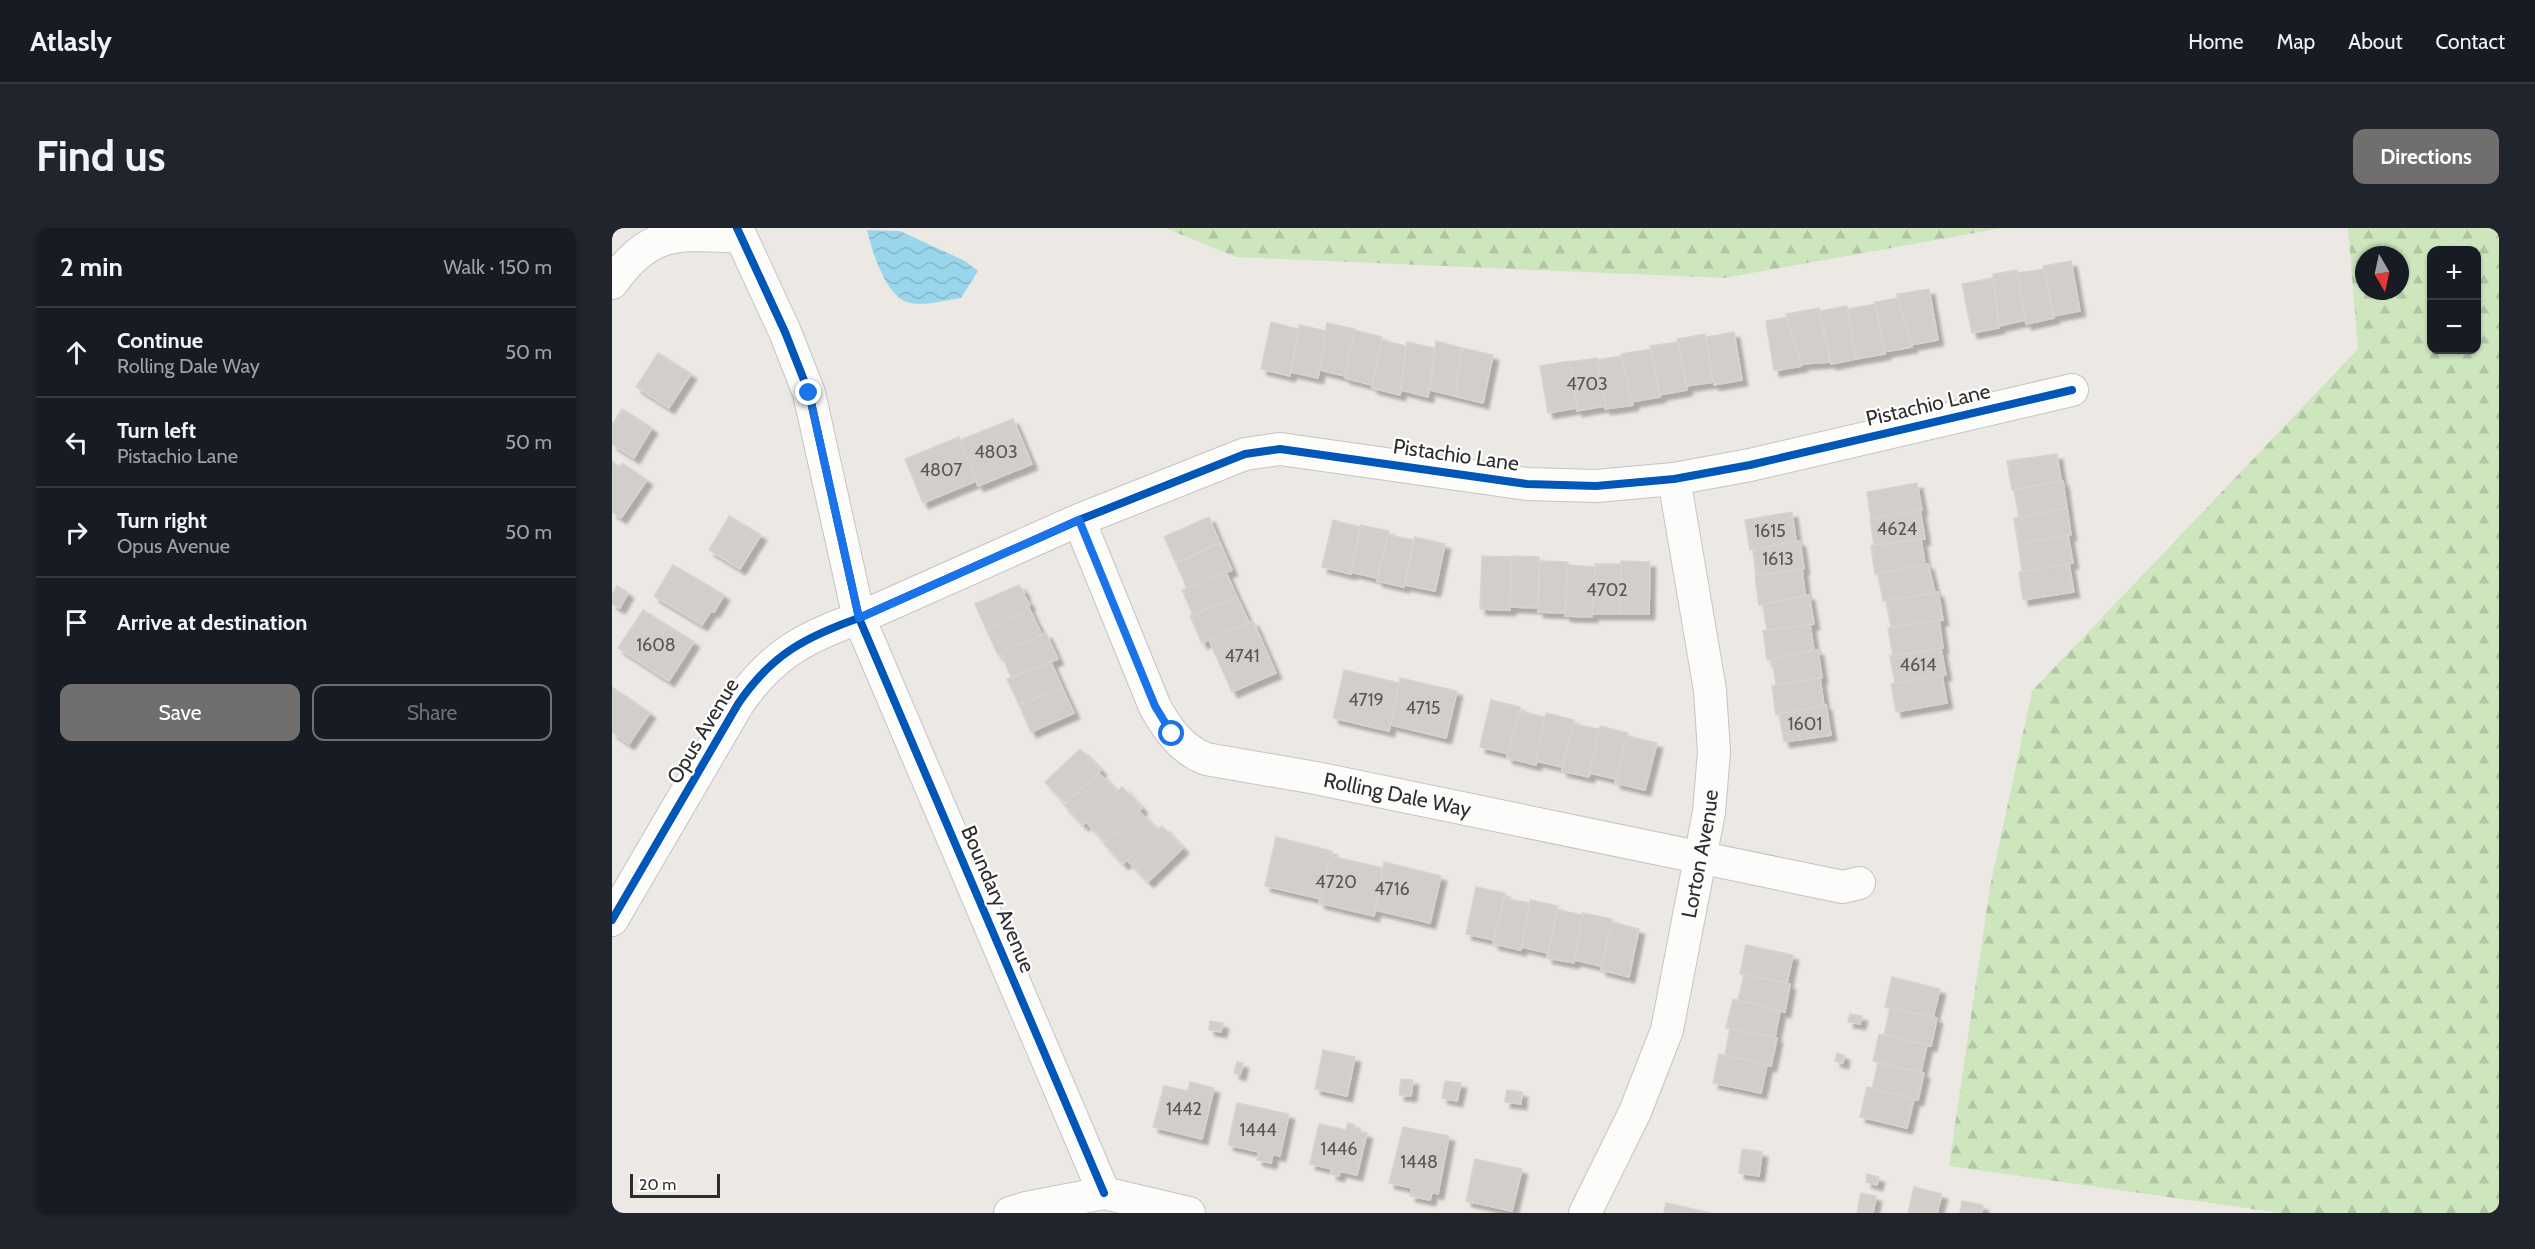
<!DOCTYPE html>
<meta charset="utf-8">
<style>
body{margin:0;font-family:Cabin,sans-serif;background:#20242c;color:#f1f3f6}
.controls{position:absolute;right:18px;top:18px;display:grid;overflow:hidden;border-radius:12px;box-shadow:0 2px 4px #0004}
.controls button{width:54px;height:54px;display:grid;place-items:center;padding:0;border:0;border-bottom:2px solid #363941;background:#171b24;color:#f1f3f6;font:30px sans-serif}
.compass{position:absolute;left:1743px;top:18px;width:54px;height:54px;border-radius:50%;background:#171b24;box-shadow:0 2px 4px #0004;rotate:171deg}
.scale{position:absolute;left:18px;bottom:15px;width:90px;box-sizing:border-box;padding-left:6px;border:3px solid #2e2e2e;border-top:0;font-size:16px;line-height:21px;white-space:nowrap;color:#2e2e2e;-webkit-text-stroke:4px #fff;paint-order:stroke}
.stop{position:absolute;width:18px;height:18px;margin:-14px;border:4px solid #1a73e8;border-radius:50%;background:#fff}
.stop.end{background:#1a73e8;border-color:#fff;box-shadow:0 2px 6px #0008}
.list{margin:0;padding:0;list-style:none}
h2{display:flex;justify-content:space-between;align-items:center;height:78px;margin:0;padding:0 24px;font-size:26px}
h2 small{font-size:20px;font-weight:400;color:#9ea1a6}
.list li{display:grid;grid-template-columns:39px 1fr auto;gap:18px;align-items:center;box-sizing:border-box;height:90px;padding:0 24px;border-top:2px solid #363941}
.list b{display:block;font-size:22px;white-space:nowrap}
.list p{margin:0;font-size:20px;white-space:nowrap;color:#9ea1a6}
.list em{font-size:20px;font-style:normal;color:#9ea1a6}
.actions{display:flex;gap:12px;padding:18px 24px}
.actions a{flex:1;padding:14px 0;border:2px solid #706f6e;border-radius:12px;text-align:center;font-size:21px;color:#706f6e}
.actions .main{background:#706f6e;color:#fff}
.icon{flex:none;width:33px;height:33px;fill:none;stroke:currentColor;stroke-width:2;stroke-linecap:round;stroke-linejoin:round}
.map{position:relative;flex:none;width:1887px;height:985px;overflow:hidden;border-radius:12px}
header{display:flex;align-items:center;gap:36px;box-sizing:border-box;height:84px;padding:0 30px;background:#171b24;border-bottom:2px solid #363941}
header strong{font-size:28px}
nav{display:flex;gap:33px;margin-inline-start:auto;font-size:21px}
.intro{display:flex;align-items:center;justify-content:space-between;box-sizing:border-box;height:144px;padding:0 36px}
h1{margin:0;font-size:42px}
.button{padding:15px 27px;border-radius:12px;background:#706f6e;color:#fff;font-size:21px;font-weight:700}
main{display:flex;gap:36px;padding:0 36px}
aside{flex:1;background:#171b24;border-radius:12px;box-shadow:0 2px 4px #0004}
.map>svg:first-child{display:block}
.forest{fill:url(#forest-firs);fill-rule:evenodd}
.water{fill:url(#water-waves)}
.building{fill:#d1cecb;stroke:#d7d4d0;stroke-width:1.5;filter:url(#shadow)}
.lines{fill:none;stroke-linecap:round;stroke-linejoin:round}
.street-casing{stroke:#c5c4c5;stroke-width:34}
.street{stroke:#fcfcfb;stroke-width:32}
.cycleway-casing{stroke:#fff;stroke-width:11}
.cycleway{stroke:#0057b8;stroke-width:8}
.route{stroke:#1a73e8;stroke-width:8}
.labels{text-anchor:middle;stroke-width:4.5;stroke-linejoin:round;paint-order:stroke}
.number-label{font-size:18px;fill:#585857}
.street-label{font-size:21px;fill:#2e2e2e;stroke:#fff}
</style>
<header>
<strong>Atlasly</strong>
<nav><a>Home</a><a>Map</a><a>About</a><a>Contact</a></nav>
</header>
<div class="intro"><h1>Find us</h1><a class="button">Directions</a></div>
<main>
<aside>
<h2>2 min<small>Walk · 150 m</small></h2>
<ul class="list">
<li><svg class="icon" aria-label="ahead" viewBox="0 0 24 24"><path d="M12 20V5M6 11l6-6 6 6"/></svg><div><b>Continue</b><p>Rolling Dale Way</p></div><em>50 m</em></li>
<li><svg class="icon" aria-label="left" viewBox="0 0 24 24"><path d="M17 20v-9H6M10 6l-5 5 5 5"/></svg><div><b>Turn left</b><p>Pistachio Lane</p></div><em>50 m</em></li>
<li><svg class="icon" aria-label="right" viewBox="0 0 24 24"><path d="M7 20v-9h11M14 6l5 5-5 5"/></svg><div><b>Turn right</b><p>Opus Avenue</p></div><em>50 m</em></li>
<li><svg class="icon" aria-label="arrive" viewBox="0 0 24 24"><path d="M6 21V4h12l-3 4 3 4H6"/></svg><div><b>Arrive at destination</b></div></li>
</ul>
<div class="actions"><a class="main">Save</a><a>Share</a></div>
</aside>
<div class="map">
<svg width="1887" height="985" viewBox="0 0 1887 985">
<defs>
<pattern id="forest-firs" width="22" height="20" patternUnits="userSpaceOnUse" patternTransform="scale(1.5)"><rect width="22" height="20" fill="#cee6be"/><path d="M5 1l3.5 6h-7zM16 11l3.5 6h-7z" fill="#b1c6a4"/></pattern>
<pattern id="water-waves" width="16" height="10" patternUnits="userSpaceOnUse" patternTransform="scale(1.5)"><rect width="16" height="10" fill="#99d6ec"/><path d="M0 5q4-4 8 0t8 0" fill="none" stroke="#84b8cb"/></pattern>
<filter id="shadow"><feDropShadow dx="5.5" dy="5.5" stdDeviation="1.5" flood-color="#0004"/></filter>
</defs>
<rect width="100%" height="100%" fill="#ece8e4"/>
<!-- forest -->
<g class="forest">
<path d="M553,0H1391L1112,50L624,29Z"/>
<path d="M1736,0H1887V985H1669L1337,938L1378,659L1420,463L1746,121ZM1820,22H1864V122H1820ZM1752,27H1788V63H1752Z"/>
</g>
<!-- water -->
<path class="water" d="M255,2L288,3L353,33L366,43L349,70C334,72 314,78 298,75C274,70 260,23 255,2Z"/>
<!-- building -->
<g class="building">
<path d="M1459,33L1468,83L1442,88L1431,38Z"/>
<path d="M1432,41L1442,90L1414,96L1405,45Z"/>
<path d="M1405,42L1413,92L1387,98L1381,46Z"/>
<path d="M1381,50L1387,100L1360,105L1350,56Z"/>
<path d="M1317,61L1326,112L1299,117L1285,66Z"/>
<path d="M1286,70L1300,119L1272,124L1263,74Z"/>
<path d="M1263,76L1273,126L1244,131L1236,81Z"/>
<path d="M1235,78L1244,131L1219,136L1208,83Z"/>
<path d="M1207,80L1218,134L1189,136L1174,86Z"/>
<path d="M1175,89L1190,138L1162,143L1154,93Z"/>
<path d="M659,94L686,101L678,148L649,141Z"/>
<path d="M715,95L743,101L733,148L708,142Z"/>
<path d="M687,97L714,103L706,150L679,144Z"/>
<path d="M742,102L770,109L760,157L733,150Z"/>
<path d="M1122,104L1130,152L1102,157L1094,109Z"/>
<path d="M1093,106L1101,154L1075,158L1065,111Z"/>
<path d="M769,112L794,118L788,167L760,160Z"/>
<path d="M824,113L850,120L843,168L818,162Z"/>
<path d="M795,114L822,120L816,169L789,162Z"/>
<path d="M1066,114L1075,162L1048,167L1038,118Z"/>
<path d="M850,120L881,127L871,175L843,168Z"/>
<path d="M1039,121L1048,169L1020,174L1009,126Z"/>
<path d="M46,125L79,146L57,180L24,159Z"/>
<path d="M1009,128L1021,177L993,181L985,132Z"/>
<path d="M985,130L993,178L965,183L957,134Z"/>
<path d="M957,133L965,180L936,185L928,138Z"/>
<path d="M10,181L40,200L22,230L0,216V197Z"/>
<path d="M401,191L420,236L366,258L348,212Z"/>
<path d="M347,209L364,253L311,275L293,231Z"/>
<path d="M1445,226L1449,253L1400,262L1395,233Z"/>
<path d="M0,233L8,239L10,235L35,252L9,290L0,284Z"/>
<path d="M1449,253H1451L1455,280L1407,289L1402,262Z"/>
<path d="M1305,255L1310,282L1259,291L1255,264Z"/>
<path d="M1455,280L1459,307L1406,316L1402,290Z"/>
<path d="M1308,282L1313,311L1262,317L1258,291Z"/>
<path d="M1180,284L1184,313L1138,322L1133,292Z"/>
<path d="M117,288L149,307L128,341L97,322Z"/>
<path d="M597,289L608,315L564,335L552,309Z"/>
<path d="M721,292L748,299L739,346L710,339Z"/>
<path d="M749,297L777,303L765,350L739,344Z"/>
<path d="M776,307L802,312L792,359L765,353Z"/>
<path d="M1456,307L1461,335L1410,344L1406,316Z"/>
<path d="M803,309L833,316L823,363L793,357Z"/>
<path d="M1309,311L1313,337L1263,346L1259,318Z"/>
<path d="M1188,313L1192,341L1144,348L1141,321Z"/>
<path d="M608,315L620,342L575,360L564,335Z"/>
<path d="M870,328L900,329L898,382L868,381Z"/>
<path d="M900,328L927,329L926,380L898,379Z"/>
<path d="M928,333L956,334L953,385L926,384Z"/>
<path d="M1009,333L1038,334L1037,386H1008Z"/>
<path d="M983,336H1009L1008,386H980Z"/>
<path d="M1316,336L1323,365L1271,373L1266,346Z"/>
<path d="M1457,336L1462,364L1411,372L1407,344Z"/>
<path d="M61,337L112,367L102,384L99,383L90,397L42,368Z"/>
<path d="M956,337L983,339L980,389L953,388Z"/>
<path d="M1190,341L1193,367L1147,377L1143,348Z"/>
<path d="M614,344L625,369L581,387L570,362Z"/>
<path d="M407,357L413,365L411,366L418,377L416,378L418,382L374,401L363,376Z"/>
<path d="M5,358L16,365L8,380L0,376V367Z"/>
<path d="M1326,364L1331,392L1279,399L1274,373Z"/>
<path d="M1197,367L1202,396L1155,403L1151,377Z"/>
<path d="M625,369L637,394L590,415L578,388Z"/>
<path d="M31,382L82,414L57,453L6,420Z"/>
<path d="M418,382L430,407L386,427L374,401Z"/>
<path d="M1327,392L1331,420L1281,428L1276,400Z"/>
<path d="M641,393L664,445L620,464L597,412Z"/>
<path d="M1198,397L1202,422L1155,432L1151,403Z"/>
<path d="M434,405L446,431L399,449L389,425Z"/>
<path d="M1329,421L1334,447L1283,456L1278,428Z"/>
<path d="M1202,422H1206L1210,450L1164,457L1160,431Z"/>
<path d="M439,434L450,459L407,477L395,451Z"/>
<path d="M732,442L787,455L777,503L721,490Z"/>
<path d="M1330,447L1335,475L1284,484L1279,456Z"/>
<path d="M788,450L845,463L834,510L779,497Z"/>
<path d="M1208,450L1212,478L1164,487L1160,458Z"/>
<path d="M0,459L38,485L17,516L0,504Z"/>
<path d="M450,459L462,485L419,504L407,477Z"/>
<path d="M879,472L908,479L897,526L868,519Z"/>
<path d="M1214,477L1219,507L1172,514L1167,486Z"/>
<path d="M907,483L933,489L924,537L895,530Z"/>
<path d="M934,485L962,492L950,539L924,533Z"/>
<path d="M961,496L987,501L977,549L950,543Z"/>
<path d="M988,498L1016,505L1004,551L978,545Z"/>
<path d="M1015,508L1045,515L1033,562L1003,555Z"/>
<path d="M468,521L489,542L453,575L433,554Z"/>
<path d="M487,545L506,564L471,597L452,577Z"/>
<path d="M510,559L530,580L493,614L474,594Z"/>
<path d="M527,583L545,602L511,636L492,616Z"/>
<path d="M550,598L571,620L536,654L515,632Z"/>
<path d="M664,609L720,623L709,671L653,658Z"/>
<path d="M719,628L771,640L762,688L707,675Z"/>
<path d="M772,634L829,648L818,695L763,682Z"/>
<path d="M864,659L893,665L882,712L854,706Z"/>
<path d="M892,670L918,675L909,722L881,716Z"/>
<path d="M918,672L946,678L936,725L910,719Z"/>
<path d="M946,682L971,687L962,735L935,730Z"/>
<path d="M971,685L1000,691L989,738L963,732Z"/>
<path d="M1000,694L1027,701L1017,749L989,742Z"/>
<path d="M1134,717L1181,727L1175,755L1128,746Z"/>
<path d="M1132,747L1178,756L1173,784L1126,772Z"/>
<path d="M1280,749L1328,761L1321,789L1273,779Z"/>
<path d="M1121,771L1168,783L1163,809L1114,800Z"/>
<path d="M1278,780L1325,790L1319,818L1272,807Z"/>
<path d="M1238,786L1250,788L1248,796L1236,794Z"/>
<path d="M598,793L611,795L609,804L597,802Z"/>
<path d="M1118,801L1165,810L1159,838L1113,827Z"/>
<path d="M1267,806L1315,817L1309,844L1261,833Z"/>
<path d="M711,822L743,829L735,868L703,861Z"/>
<path d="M1225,825L1232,827L1231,835L1223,833Z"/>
<path d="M1107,826L1155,837L1149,865L1101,855Z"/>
<path d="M625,834L631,835L628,847L622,845Z"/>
<path d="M1266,835L1312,845L1306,872L1260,861Z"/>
<path d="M789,851L801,852L799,868L787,867Z"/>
<path d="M833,853L849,855L845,873L830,870Z"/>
<path d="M578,854L602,860L590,911L541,899L552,858L576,863Z"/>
<path d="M1255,859L1302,871L1295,900L1248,889Z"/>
<path d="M895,862L910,864L909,876L893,874Z"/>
<path d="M625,875L677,886L668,928L661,926L659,935L645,932L647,924L616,917Z"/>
<path d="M736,895L743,897L742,902L755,905L745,947L728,943L727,948L719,946L720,941L698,936L707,896L734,902Z"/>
<path d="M791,899L837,908L826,966L820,964L818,972L798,968L800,960L777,955Z"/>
<path d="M1130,921L1150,924L1147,948L1127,945Z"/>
<path d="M863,931L910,941L900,983L854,973Z"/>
<path d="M1255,946L1267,949L1265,957L1254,954Z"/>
<path d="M1302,959L1330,966L1325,985H1296Z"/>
<path d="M1249,965L1264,968L1261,985H1245Z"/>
<path d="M1350,973L1371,977L1370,985H1348Z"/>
<path d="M1054,975L1099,985H1052Z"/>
</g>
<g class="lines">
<!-- street casing -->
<g class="street-casing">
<g id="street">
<path d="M125,0L173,104L197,165L247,390L492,965"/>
<path d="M0,55C39,0 67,6 129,9"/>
<path id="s1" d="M467,292L543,479C556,502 569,521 594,531L704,550L1231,659L1247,655"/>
<path d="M0,692L126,476C159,427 193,409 247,390L467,292L633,226L668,221L915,256L984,258L1062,251L1138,237L1460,162"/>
<path d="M398,985L414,980L492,965L577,985"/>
<path id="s2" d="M973,985L1023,884L1055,802L1097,584L1102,524L1098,462L1062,251"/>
</g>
</g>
<!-- street -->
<use href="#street" class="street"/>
<!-- cycleway casing -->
<g class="cycleway-casing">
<g id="cycleway">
<path d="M125,0L173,104L197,165L247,390L492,965"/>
<path d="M0,692L126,476C159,427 193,409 247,390L467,292L633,226L668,221L915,256L984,258L1062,251L1138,237L1460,162"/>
</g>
</g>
<!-- cycleway -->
<use href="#cycleway" class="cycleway"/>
</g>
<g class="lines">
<!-- route -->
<path class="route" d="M197,165L247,390L467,292L543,478L560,506"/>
</g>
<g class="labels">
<!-- number labels -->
<g class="number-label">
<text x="975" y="162">4703</text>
<text x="384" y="230">4803</text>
<text x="329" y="248">4807</text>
<text x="1285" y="307">4624</text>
<text x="1158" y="309">1615</text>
<text x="1166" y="337">1613</text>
<text x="995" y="368">4702</text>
<text x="44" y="423">1608</text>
<text x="630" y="434">4741</text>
<text x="1306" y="443">4614</text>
<text x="754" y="478">4719</text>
<text x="811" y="486">4715</text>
<text x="1193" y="502">1601</text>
<text x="724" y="660">4720</text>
<text x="780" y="667">4716</text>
<text x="572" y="887">1442</text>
<text x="646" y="908">1444</text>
<text x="727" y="927">1446</text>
<text x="807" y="940">1448</text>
</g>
<!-- street labels -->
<g class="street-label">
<text transform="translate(1316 177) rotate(-13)" y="7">Pistachio Lane</text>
<text transform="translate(844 227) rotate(8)" y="7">Pistachio Lane</text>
<text transform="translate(91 503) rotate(-59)" y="7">Opus Avenue</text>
<text dy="7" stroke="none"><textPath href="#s1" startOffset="471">Rolling Dale Way</textPath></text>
<text dy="7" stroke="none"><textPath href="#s2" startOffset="380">Lorton Avenue</textPath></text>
<text transform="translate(386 671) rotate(67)" y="7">Boundary Avenue</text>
</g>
</g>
</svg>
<div class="controls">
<button>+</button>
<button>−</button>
</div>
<svg class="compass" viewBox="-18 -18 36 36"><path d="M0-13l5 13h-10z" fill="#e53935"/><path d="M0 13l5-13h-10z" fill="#9ea1a6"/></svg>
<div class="scale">20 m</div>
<div class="stop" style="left:560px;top:506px"></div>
<div class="stop end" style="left:197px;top:165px"></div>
</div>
</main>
